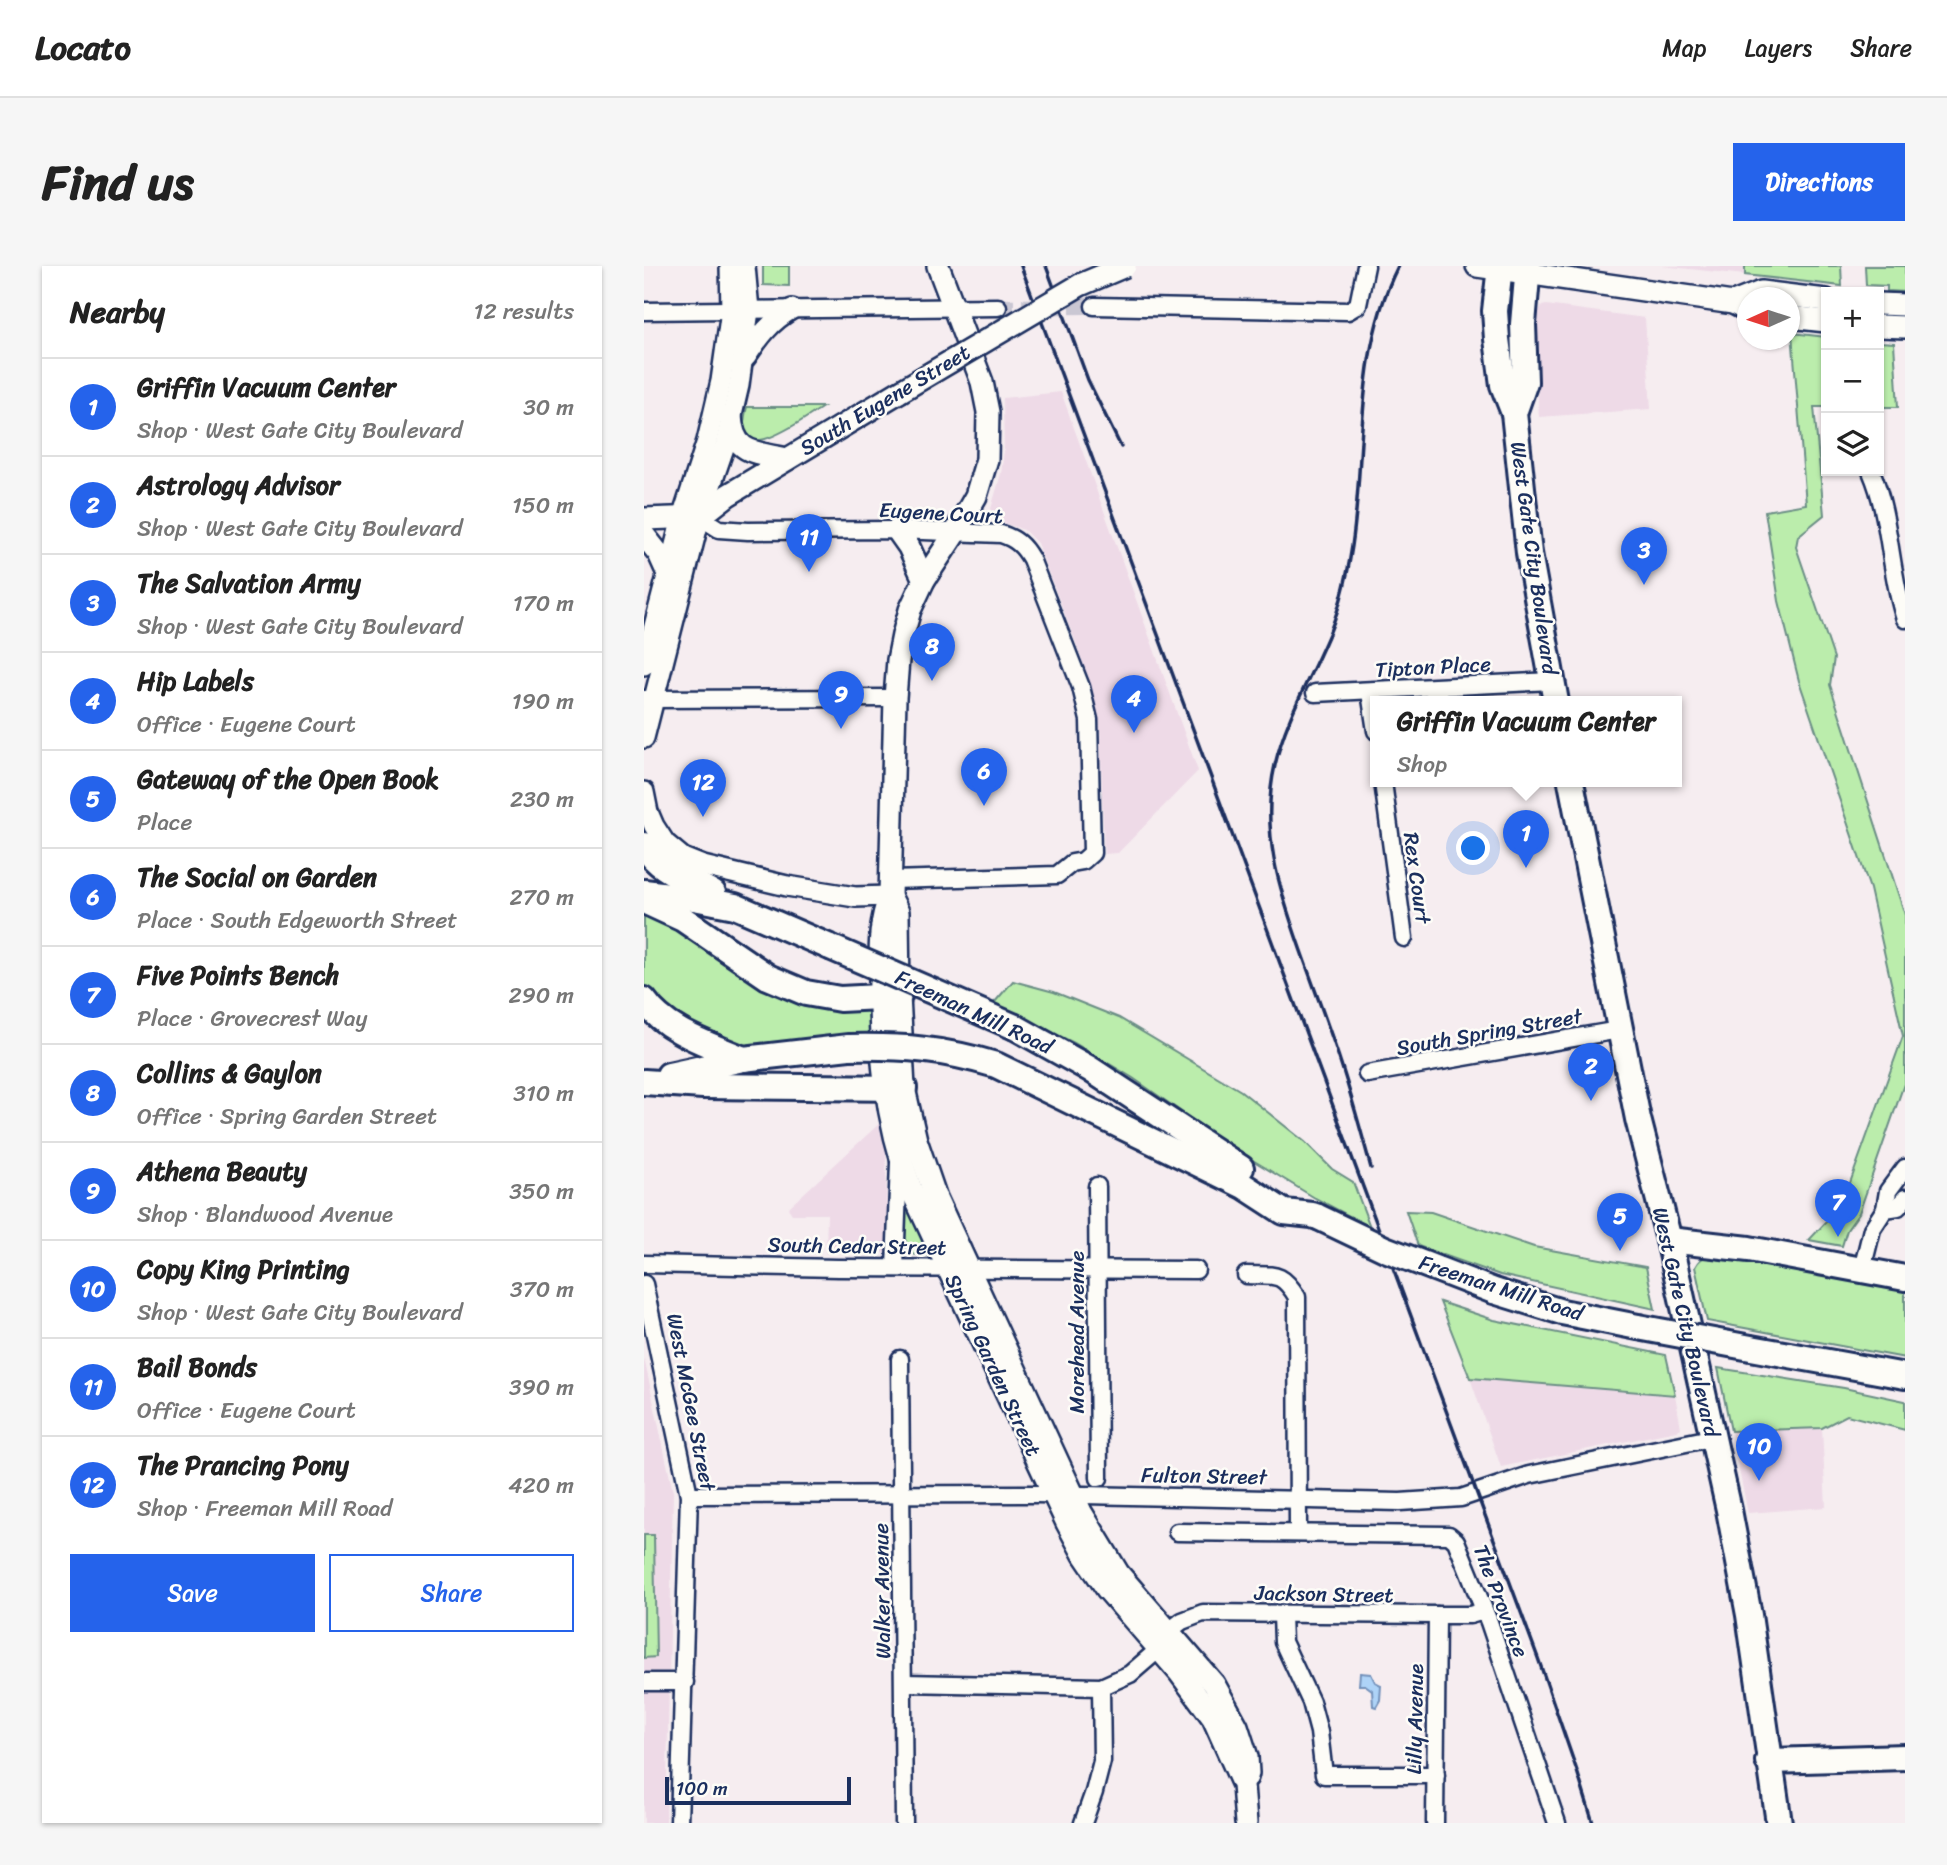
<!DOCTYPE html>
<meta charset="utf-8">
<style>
body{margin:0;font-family:Sriracha,sans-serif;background:#f6f6f6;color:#222}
.controls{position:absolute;right:21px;top:21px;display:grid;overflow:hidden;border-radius:0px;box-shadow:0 2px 5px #0004}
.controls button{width:63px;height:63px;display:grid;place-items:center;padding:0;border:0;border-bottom:2px solid #e0e0e0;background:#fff;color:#222;font:35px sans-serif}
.compass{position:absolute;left:1093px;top:21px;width:63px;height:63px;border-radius:50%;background:#fff;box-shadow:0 2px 5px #0004;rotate:267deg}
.scale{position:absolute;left:21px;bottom:18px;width:186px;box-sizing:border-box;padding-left:7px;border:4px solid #1b2f5e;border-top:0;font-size:19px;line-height:24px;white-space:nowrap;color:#1b2f5e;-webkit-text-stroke:5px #fdfcf7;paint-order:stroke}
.you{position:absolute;left:830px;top:583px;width:24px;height:24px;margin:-18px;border:5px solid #fff;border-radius:50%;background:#1a73e8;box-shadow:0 0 0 10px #1a73e833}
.badge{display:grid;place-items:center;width:46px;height:46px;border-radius:50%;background:#2563eb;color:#fff;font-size:23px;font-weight:700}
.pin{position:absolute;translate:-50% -58px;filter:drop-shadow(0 2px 4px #0008)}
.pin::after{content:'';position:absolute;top:37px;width:24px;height:21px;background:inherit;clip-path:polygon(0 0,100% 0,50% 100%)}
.popup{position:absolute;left:726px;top:430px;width:312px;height:91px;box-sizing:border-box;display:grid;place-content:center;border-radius:0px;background:#fff;filter:drop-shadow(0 2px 5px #0005);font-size:23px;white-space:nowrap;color:#767676}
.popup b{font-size:26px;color:#222}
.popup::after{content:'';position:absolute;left:50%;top:100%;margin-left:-14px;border:14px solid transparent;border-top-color:#fff}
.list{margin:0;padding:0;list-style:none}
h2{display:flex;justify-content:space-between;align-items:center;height:91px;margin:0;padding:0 28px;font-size:30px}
h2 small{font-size:23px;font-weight:400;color:#767676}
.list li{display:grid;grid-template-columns:46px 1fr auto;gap:21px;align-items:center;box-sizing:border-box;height:98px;padding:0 28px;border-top:2px solid #e0e0e0}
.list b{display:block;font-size:26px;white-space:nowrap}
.list p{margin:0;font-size:23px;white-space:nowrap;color:#767676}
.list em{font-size:23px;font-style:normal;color:#767676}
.actions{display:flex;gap:14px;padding:21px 28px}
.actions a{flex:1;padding:16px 0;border:2px solid #2563eb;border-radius:0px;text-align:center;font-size:24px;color:#2563eb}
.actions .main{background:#2563eb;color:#fff}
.icon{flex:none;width:38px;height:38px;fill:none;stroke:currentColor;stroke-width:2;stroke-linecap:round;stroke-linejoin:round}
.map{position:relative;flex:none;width:1261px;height:1557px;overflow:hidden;border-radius:0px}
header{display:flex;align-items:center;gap:42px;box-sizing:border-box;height:98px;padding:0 35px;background:#fff;border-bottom:2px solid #e0e0e0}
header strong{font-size:33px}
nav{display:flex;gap:38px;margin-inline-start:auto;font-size:24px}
.intro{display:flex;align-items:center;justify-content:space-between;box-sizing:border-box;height:168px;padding:0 42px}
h1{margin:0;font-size:49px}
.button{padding:18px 32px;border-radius:0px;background:#2563eb;color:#fff;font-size:24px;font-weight:700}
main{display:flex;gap:42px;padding:0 42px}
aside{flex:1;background:#fff;border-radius:0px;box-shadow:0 2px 5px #0004}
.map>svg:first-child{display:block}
.built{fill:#eedae7}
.green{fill:#bbedac;stroke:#6b8e85;stroke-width:2}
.water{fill:#aed3f7;stroke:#7391ba;stroke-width:2}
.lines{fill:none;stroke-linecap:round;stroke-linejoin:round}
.minor-tunnel{stroke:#cac7d3;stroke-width:16;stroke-dasharray:16 8;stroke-linecap:butt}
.minor-casing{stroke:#1b2f5e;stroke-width:21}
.tertiary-casing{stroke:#1b2f5e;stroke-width:24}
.secondary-casing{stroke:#1b2f5e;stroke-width:26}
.primary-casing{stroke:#1b2f5e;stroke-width:30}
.minor{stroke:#fdfcf7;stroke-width:16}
.tertiary{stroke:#fdfcf7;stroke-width:19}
.secondary{stroke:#fdfcf7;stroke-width:21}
.primary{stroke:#fdfcf7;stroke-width:24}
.rail{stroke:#1b2f5e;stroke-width:3.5}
.secondary-bridge-casing{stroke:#1b2f5e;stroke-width:26;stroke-linecap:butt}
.primary-bridge-casing{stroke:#1b2f5e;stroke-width:30;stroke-linecap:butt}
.secondary-bridge{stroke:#fdfcf7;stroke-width:21}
.primary-bridge{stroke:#fdfcf7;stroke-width:24}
.labels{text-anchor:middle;stroke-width:5;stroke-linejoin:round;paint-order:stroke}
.street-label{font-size:21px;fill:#1b2f5e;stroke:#fdfcf7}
</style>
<header>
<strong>Locato</strong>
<nav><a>Map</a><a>Layers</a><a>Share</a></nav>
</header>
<div class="intro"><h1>Find us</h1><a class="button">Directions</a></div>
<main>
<aside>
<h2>Nearby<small>12 results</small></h2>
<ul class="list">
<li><span class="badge">1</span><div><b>Griffin Vacuum Center</b><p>Shop · West Gate City Boulevard</p></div><em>30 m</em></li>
<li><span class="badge">2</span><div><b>Astrology Advisor</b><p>Shop · West Gate City Boulevard</p></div><em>150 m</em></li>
<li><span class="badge">3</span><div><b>The Salvation Army</b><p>Shop · West Gate City Boulevard</p></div><em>170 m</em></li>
<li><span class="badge">4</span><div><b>Hip Labels</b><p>Office · Eugene Court</p></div><em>190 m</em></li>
<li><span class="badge">5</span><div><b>Gateway of the Open Book</b><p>Place</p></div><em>230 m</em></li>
<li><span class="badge">6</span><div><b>The Social on Garden</b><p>Place · South Edgeworth Street</p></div><em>270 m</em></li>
<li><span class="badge">7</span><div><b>Five Points Bench</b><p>Place · Grovecrest Way</p></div><em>290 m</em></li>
<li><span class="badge">8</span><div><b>Collins &amp; Gaylon</b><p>Office · Spring Garden Street</p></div><em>310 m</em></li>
<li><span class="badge">9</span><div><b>Athena Beauty</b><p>Shop · Blandwood Avenue</p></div><em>350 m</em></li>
<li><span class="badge">10</span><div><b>Copy King Printing</b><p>Shop · West Gate City Boulevard</p></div><em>370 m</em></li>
<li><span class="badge">11</span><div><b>Bail Bonds</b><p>Office · Eugene Court</p></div><em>390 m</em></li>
<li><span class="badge">12</span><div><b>The Prancing Pony</b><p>Shop · Freeman Mill Road</p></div><em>420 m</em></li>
</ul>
<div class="actions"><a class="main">Save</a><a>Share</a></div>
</aside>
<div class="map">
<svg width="1261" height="1557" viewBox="0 0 1261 1557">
<rect width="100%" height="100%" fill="#f6edf0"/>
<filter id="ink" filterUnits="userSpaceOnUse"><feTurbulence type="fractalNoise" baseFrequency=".0143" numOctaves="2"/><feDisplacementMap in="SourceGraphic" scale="14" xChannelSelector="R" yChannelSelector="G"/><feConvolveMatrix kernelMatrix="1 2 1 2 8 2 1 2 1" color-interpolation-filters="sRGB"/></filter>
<g filter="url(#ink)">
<!-- built -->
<g class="built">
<path d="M1018,0H1101V9Z"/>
<path d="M902,39L1001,52L1007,143L895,151L890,68L892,50L898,40Z"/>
<path d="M417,126L554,505L474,587L460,588L456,463L446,417L432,377L393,277L380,264L354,255L346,246L357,208L360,185L359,132Z"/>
<path d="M237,856L242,876L243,987H182L183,948H148L144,942Z"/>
<path d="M0,1092L29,1226L22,1557H0Z"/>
<path d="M826,1112L1031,1129L1037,1162L1032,1165L857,1201Z"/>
<path d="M1178,1162L1182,1241L1104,1247L1087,1165Z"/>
</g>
<!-- green -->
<g class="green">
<path d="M119,0H145V20L119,19Z"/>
<path d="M1101,0H1197L1198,20L1101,9Z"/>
<path d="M1221,0H1261V26L1243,25V20L1222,19Z"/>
<path d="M1148,67L1182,71V141H1170L1180,249L1154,270L1152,281L1190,392L1186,419L1261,649V815L1215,947L1203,964L1198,980L1165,974L1198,939L1259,770L1226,623L1155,415L1135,335L1121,245L1162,238Z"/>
<path d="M1235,76L1250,77L1254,141H1235Z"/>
<path d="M103,141H179C158,154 84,209 103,141Z"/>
<path d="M0,644L24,651L104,706L228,743V767L182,771L98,782L34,754L0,720Z"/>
<path d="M369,715L410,726L475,752L597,825L661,876L688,903L709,916L726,961L671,932L592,884L489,812L430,777L350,737Z"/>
<path d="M259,934L262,935L285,986L284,990L258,987Z"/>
<path d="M762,945L787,946L890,981L1002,1001L1011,1043L856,1009L774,980Z"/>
<path d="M1073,989L1261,1025V1092L1063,1055L1051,1001C1056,991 1062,990 1073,989Z"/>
<path d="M796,1036L850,1054L1022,1089L1031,1129L826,1112Z"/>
<path d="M1074,1102L1200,1122L1261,1135V1164L1203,1149L1178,1162L1087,1165Z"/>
<path d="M0,1269H10L12,1391L0,1392Z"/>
</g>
<!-- water -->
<path class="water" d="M716,1407L727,1408L731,1416L737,1419L736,1434L732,1441L729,1440L728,1424L721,1419H715Z"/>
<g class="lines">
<!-- minor-tunnel -->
<path class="minor-tunnel" d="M354,41L450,40"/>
<!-- minor casing -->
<g class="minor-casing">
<g id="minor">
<path d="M450,40L704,45L714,39L722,0"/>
<path d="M0,45L354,41"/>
<path d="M1227,205C1247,251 1245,305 1261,353"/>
<path d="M56,251L75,263L104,265L253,264L357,268C372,273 379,279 387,293L437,421L445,454L448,587L439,595L428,597L413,609L247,614"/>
<path d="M726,426L732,465"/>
<path d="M671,427L908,415"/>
<path d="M0,433L251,432"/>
<path d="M739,516L760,672"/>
<path d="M723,808L975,764"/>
<path d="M453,920L455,1212"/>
<path d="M1241,943L1254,941L1261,932"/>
<path d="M0,998L194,1002L552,1004"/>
<path d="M251,1002L255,896"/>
<path d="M1218,1004L1228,963L1241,943L1244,925L1261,902"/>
<path d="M602,1009C631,1010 637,1005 653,1031L654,1266"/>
<path d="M0,1018L45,1229L35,1557"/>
<path d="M256,1093L260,1557"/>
<path d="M45,1229L393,1228L756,1236L817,1232L885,1209L1067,1172"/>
<path d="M533,1266L805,1269L812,1275L845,1356L913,1557"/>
<path d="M638,1349L639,1376L667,1436L675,1466L680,1509H792"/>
<path d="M525,1365L538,1355L559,1347L793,1349H826L840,1345"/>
<path d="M0,1416H41"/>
<path d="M260,1417L457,1421L486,1408L515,1383"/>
<path d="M439,1557L450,1526L458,1495L457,1421"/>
<path d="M791,1557L793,1349"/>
</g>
</g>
<!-- tertiary casing -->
<g class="tertiary-casing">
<g id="tertiary">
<path d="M102,91C115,71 127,55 148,43"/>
<path d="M0,399L38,252L63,175L77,115L87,44L86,0"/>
<path d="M0,472L56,251L81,179L95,119L105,44L101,0"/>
<path d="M0,526L4,546L10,560L21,577L39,592L59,600L143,620L211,631L246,630"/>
</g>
</g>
<!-- secondary casing -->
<g class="secondary-casing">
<g id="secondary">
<path d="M294,0L338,116L344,146L343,193L332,230L311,267L280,314L266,344L259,369L254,394L251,432L246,630C235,656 236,682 236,710C235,786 241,851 267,923L423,1257L440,1289L463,1323L535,1406L569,1452L599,1519L602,1557"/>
<path d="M833,0L1089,37L1104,45"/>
<path d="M1089,37L1117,26L1182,34"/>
<path d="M1235,38L1261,39"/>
<path d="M1146,51L1182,55"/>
<path d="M1235,60L1261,61"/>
<path d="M87,150C89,189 112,186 143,193"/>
<path d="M0,253L56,251L84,229L255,126"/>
<path d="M253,264L265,281L280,314"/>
<path d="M0,269L15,288L24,308"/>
<path d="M246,630L254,646L255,730L260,822L272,874L292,932L437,1246L474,1307L570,1418L593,1460L603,1491L604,1507L603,1511"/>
</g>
</g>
<!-- primary casing -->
<g class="primary-casing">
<g id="primary">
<path d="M856,0L851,45L853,73L859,119L870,147L885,287L912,436"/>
<path d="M870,147L881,116L879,58L884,0"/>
<path d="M927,516L994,853L1025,974L1085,1244L1105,1349L1135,1557"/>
<path d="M0,579C16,607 44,612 69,627"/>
<path d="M0,626L50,632L91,640L186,681"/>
<path d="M0,635L39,653L124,711L162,727L196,733L255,730"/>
<path d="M0,734C22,766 65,778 99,793"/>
<path d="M371,761L446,803L597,902"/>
<path d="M352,799L600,920L640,946L668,949L674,951"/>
<path d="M25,809L99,793L205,781"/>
<path d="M0,816L59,820L260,822"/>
<path d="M1025,974L1105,983L1261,1012"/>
<path d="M850,1025L918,1046L994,1061"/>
<path d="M1107,1082L1261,1110"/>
<path d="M1124,1495L1261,1491"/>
</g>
</g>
<!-- minor -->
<use href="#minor" class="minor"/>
<!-- tertiary -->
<use href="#tertiary" class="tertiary"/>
<!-- secondary -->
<use href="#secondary" class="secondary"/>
<!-- primary -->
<use href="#primary" class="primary"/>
<!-- rail -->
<g class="rail">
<path d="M377,0L894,1392L933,1505L949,1557"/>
<path d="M402,0L444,114L477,181"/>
<path d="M727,902C716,861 705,820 691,780C680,748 668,716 657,685C635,623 616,565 631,499C641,455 663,418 681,377C695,347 703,313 708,280C722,186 710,88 754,0"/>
</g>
<!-- secondary-bridge casing -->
<g class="secondary-bridge-casing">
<path id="secondary-bridge" d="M255,126L436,19L481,0"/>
</g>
<!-- primary-bridge casing -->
<g class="primary-bridge-casing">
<g id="primary-bridge">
<path d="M186,681L371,761"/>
<path d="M205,781C260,780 299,783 352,799"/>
<path d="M674,951L741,983L850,1025"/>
<path d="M994,1061L1107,1082"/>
</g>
</g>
<!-- secondary-bridge -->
<use href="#secondary-bridge" class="secondary-bridge"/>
<!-- primary-bridge -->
<use href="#primary-bridge" class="primary-bridge"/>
</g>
</g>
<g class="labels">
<!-- street labels -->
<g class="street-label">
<text transform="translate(241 134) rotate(-31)" y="7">South Eugene Street</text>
<text transform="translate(297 247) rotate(3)" y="7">Eugene Court</text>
<text transform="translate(890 292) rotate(82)" y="7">West Gate City Boulevard</text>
<text transform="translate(789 401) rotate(-3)" y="7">Tipton Place</text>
<text transform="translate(773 612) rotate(82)" y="7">Rex Court</text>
<text transform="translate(330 746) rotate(25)" y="7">Freeman Mill Road</text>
<text transform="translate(845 766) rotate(-10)" y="7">South Spring Street</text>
<text transform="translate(213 980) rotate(1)" y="7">South Cedar Street</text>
<text transform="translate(857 1022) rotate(18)" y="7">Freeman Mill Road</text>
<text transform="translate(1042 1056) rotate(77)" y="7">West Gate City Boulevard</text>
<text transform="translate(433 1066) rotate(-90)" y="7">Morehead Avenue</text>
<text transform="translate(349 1099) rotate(65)" y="7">Spring Garden Street</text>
<text transform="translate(47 1136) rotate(79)" y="7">West McGee Street</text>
<text transform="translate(560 1210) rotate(1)" y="7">Fulton Street</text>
<text transform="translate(238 1325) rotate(-91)" y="7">Walker Avenue</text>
<text transform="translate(680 1328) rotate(1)" y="7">Jackson Street</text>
<text transform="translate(857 1335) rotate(69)" y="7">The Province</text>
<text transform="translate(771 1453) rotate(-89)" y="7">Lilly Avenue</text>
</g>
</g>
</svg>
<div class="controls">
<button>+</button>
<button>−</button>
<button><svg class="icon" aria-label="layers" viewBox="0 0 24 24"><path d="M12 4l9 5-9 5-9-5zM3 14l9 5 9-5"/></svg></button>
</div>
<svg class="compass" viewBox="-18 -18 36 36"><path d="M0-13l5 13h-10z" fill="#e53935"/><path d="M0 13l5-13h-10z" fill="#767676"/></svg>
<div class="scale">100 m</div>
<div class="you"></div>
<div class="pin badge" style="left:882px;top:602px">1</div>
<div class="popup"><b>Griffin Vacuum Center</b>Shop</div>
<div class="pin badge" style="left:947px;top:835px">2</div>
<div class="pin badge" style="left:1000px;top:319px">3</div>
<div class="pin badge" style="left:490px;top:467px">4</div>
<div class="pin badge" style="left:976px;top:985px">5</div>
<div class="pin badge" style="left:340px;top:540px">6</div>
<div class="pin badge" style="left:1194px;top:971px">7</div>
<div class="pin badge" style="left:288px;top:415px">8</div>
<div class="pin badge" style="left:197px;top:463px">9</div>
<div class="pin badge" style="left:1115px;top:1215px">10</div>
<div class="pin badge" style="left:165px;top:306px">11</div>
<div class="pin badge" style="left:59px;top:551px">12</div>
</div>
</main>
